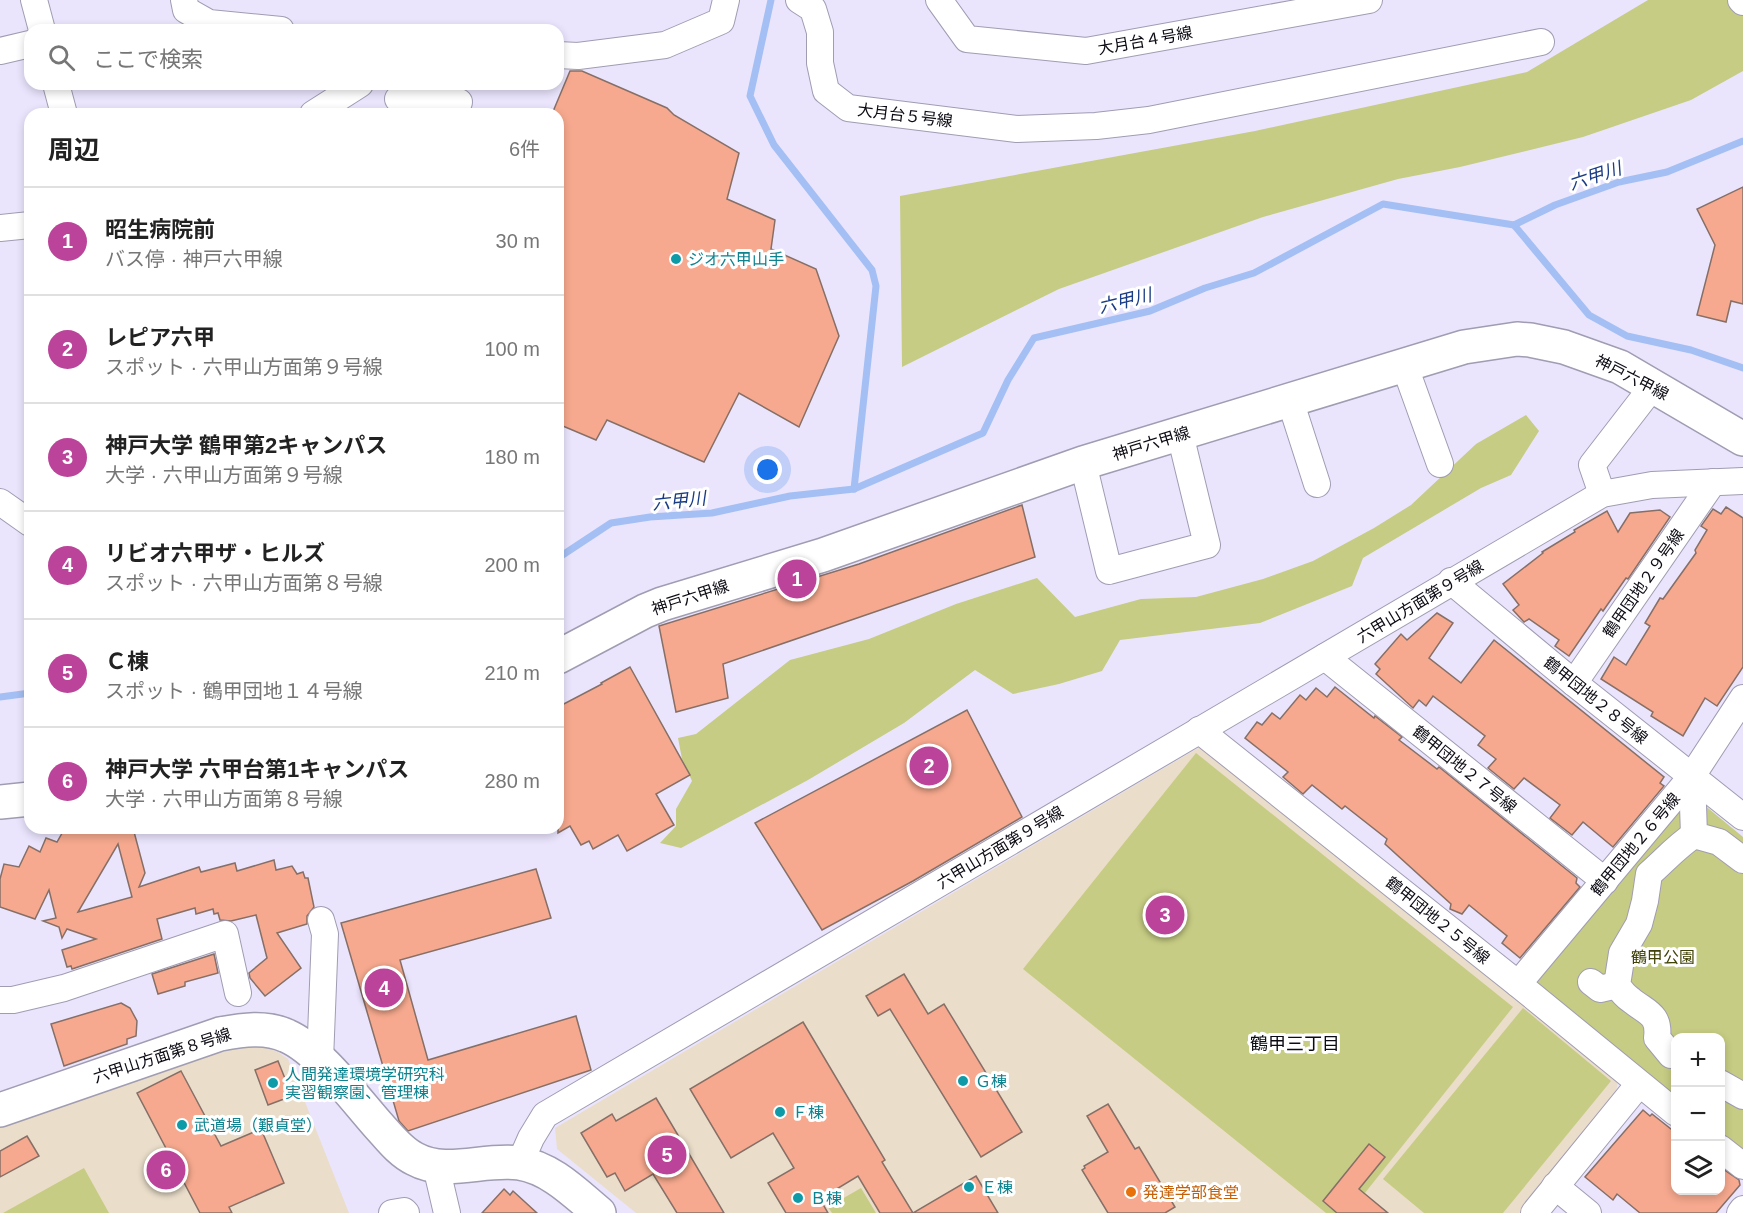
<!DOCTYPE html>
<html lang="ja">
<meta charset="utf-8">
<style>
body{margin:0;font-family:Arial,"Noto Sans JP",sans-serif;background:#f6f6f6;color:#222}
.controls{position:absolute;right:18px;bottom:18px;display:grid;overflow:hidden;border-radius:12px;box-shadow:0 3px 9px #0003}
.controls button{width:54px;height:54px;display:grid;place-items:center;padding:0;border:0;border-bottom:2px solid #e0e0e0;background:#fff;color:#222;font:30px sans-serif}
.you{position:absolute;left:768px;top:470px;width:21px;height:21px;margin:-15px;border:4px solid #fff;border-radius:50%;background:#1a73e8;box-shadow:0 0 0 9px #1a73e833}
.badge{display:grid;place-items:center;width:39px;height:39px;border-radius:50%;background:#bb449a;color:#fff;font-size:20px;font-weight:700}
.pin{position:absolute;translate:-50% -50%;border:3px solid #fff;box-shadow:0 2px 6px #0006}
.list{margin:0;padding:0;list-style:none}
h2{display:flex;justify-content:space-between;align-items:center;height:78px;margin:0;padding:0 24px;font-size:26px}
h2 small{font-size:20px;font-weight:400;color:#767676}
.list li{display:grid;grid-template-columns:39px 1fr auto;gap:18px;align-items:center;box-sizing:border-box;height:108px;padding:0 24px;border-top:2px solid #e0e0e0}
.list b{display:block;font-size:22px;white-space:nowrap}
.list p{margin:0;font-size:20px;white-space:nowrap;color:#767676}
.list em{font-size:20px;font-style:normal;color:#767676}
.icon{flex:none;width:33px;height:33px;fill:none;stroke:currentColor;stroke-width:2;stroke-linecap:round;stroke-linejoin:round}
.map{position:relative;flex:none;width:1743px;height:1213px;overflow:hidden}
.search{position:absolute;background:#fff;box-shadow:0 3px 9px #0003;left:24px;top:24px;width:540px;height:66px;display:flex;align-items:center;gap:15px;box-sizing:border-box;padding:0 21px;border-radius:18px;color:#767676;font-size:22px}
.panel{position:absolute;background:#fff;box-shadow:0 3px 9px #0003;left:24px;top:108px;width:540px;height:726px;border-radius:18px}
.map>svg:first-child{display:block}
.education{fill:#eadeca}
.green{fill:#c6cc83}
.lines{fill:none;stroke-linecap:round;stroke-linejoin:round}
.stream{stroke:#a4bff3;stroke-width:7}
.building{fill:#f6a98e;stroke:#866f67;stroke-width:1.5;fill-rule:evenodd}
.street-casing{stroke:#a09cb2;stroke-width:28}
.secondary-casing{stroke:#a09cb2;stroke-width:36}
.primary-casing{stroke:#a09cb2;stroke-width:36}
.street{stroke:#fff;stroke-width:26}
.secondary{stroke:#fff;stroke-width:33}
.primary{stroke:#fff;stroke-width:33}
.culture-dot{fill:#0f9aa8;stroke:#fff;stroke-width:2}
.food-dot{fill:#e8710a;stroke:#fff;stroke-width:2}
.labels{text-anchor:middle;stroke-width:6;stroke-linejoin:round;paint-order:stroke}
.street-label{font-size:16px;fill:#0c0a12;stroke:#fff}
.culture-label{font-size:16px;fill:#0d838f;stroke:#fff;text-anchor:start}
.park-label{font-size:16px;fill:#404206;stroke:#fff}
.food-label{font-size:16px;fill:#c56008;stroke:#fff;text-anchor:start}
.water-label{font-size:18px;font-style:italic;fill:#1a3c85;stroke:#fff}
.neighbourhood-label{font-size:18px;fill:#0c0a12;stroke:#fff}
</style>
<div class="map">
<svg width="1743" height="1213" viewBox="0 0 1743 1213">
<rect width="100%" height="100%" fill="#eae5fd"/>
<!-- education -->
<g class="education">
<path d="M1198,748L1209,750L1618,1080L1616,1092L1519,1213H636L557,1149L555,1128Z"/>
<path d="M242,1047H264L278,1052L288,1059L349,1213H0V1126L190,1061Z"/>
</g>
<!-- green -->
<g class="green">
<path d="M1648,0H1743V71L1691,100L1583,137L1460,167L1398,179L1263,217L1059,289L902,367L900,196L1255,131L1527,72Z"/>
<path d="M1526,415L1539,431L1511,475L1481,488L1363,558L1352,586L1260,623L1120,640L1102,671L1059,684L1013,694L975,670L904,723L808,780L681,848L660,843L676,826V809L692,781L682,759L678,738L696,734L790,660L869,639L956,604L1037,578L1075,617L1141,599L1196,597L1263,579L1313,561L1374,528L1411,505L1476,444Z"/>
<path d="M1196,753L1513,1007L1349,1213H1326L1023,969Z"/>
<path d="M1703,804L1743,837V1156L1721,1138L1720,1038H1676L1675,1101L1534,986L1683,806Z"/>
<path d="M1523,1008L1611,1081L1503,1213H1424L1383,1179Z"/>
<path d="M84,1168L109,1213H3Z"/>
<path d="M861,1188L876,1213H832L828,1207Z"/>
</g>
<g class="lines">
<!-- stream -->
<g class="stream">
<path d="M771,0L750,96L774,145L872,270L876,286L854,489"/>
<path d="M1514,225L1589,315L1627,336L1691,350L1743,368"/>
<path d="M558,558L611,523L650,517L712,513L790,496L854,489L983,433L1008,380L1034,338L1150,311L1205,288L1254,273L1383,204L1514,225L1555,205L1619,182L1667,172L1743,141"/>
<path d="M0,697L30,693"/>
</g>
</g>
<!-- building -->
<g class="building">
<path d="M570,71H582L667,108L674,115L739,153L727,199L775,220L771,249L816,269L839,336L799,427L739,393L704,462L607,420L596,440L558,424V114H552Z"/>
<path d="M1743,187V304L1731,301L1726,322L1697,315L1715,245L1697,209Z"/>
<path d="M1022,505L1035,557L723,664L728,698L676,712L659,626L859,564Z"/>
<path d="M1726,507L1743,518V667L1717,706L1705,698L1683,736L1651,716L1653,712L1601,679L1614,657L1626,665L1650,626L1645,623L1660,598L1663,599L1696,553L1695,550L1707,530L1701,526L1713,509L1721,514Z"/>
<path d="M1660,510L1670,517L1628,579L1626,578L1603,611L1601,609L1569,656L1555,646L1559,640L1529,619L1524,622L1513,610L1519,605L1503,584L1543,553L1542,552L1575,532L1574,530L1607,511L1618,532L1630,513Z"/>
<path d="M1437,613L1453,623L1429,658L1461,683L1494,640L1664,777L1660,783L1664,786L1613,847L1583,822L1572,835L1550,818L1560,805L1524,778L1514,789L1488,768L1496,759L1478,745L1485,736L1433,696L1426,706L1419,700L1413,708L1376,674L1380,669L1375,664L1401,634L1407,640Z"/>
<path d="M630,667L690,775L656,794L674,825L627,851L618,835L593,849L589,841L581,845L570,826L558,833V707L602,684L601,683Z"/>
<path d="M1335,687L1374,718L1375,716L1402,737L1399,740L1437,769L1439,767L1577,878L1576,883L1580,887L1520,958L1502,943L1507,936L1469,905L1462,914L1450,909L1451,904L1385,844L1387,839L1345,806L1342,809L1312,785L1303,794L1283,777L1288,772L1245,738L1257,722L1262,725L1272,713L1280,719L1300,695L1306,700L1316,688L1327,697Z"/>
<path d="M967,710L1022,817L913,881L822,930L755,823Z"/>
<path d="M65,828H133L145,873L139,887L199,867L201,872L235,863L237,871L274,860L276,870L292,866L297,874L303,872L305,878H308L314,907L307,916V924L277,933L301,968L265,996L250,978L249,973L267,958L256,915L231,921L220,920L218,913L214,914L213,909L196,914L195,908L157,919L162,939L72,969L71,966L67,967L62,950L96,939L67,929L62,938L59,927L43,921L56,918L49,890L35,919L0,907V879L4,864L19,867L29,846L40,852L46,838L57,842ZM118,844L132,897L78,912Z"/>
<path d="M536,869L551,918L400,960L428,1060L576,1016L591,1070L408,1131L399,1121L341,923Z"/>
<path d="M214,954L218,973L185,982V986L158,994L152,974Z"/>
<path d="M904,974L928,1014L944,1004L1022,1132L981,1157L890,1009L878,1016L866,996Z"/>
<path d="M121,1003L130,1008L137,1021L136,1036L127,1039V1044L64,1066L51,1024Z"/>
<path d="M803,1022L885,1160L882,1162L913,1213H880L858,1176L820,1199L828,1213H786L768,1183L794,1168L773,1133L731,1158L690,1089Z"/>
<path d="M278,1061L292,1096L268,1105L255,1070Z"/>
<path d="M181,1071L221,1146L261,1129L284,1183L229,1207L232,1213H200L137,1093Z"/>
<path d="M656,1098L724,1213H677L653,1174L625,1191L615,1173L607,1177L581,1133L612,1114L616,1121Z"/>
<path d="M1108,1104L1135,1149L1139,1147L1175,1207L1165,1213H1108L1082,1170L1085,1168L1084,1166L1108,1152L1087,1116Z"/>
<path d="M1643,1110L1650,1116L1652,1114L1676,1133V1191H1720V1167L1739,1180L1740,1185L1716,1213H1640L1617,1194L1613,1200L1585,1177Z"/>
<path d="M27,1136L39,1156L0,1177V1151Z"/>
<path d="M1369,1144L1385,1157L1359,1189L1388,1213H1337L1323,1201Z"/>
<path d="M976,1176L998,1213H913Z"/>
<path d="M504,1189L510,1195L513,1191L537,1213H482Z"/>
</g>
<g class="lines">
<!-- street casing -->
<g class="street-casing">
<g id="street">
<path d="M34,0L42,30"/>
<path d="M184,0L186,10L209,23L281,30"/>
<path d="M799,0L813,9L820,32V63L826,91L848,108L1017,129L1096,126L1149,120L1541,42"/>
<path d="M939,0L967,39L1086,51L1369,0"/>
<path d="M1741,0L1743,2"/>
<path d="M0,51L30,44"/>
<path d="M558,55L578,56L665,45L721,21L726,0"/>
<path d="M56,84L64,114"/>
<path d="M398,99L459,102"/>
<path d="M313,114L360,84"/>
<path d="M0,228L30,225"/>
<path d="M1404,364L1440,464"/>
<path d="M1290,400L1317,484"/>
<path d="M1083,463L1109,571L1207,545L1180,434"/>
<path d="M1602,494L1592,465L1653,386"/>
<path d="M0,502L30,523"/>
<path d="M1451,581L1574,683L1743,817"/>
<path d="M1325,657L1605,881"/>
<path d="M1574,683L1713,482"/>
<path d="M1199,730L1518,984L1676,1113"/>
<path d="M1692,776L1694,835L1719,842L1743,860"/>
<path d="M1591,982L1600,989L1617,985"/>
<path d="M1518,984L1692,776L1743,698"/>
<path d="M0,1000H13L64,988L225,934L238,993"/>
<path d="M1676,1055H1671L1657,1038C1660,1014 1647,1013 1631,1000C1625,996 1621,991 1617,985L1622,953L1639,924L1645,901L1649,874C1664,861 1677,846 1694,835"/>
<path d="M320,1060L325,934L321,920"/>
<path d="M1720,1083L1743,1096"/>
<path d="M1720,1148L1743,1166"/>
<path d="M520,1163L531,1138L545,1115L1602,494L1652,485L1743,481"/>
<path d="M436,1166L447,1213"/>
<path d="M1555,1186L1588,1213"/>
<path d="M392,1213L404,1211L406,1213"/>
<path d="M1534,1213L1639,1084"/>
<path d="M1740,1213L1743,1209"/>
</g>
</g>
<!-- secondary casing -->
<g class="secondary-casing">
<path id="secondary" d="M0,1110L220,1034C242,1030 266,1026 287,1036C319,1050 354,1098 378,1125C389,1137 400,1152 415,1159C446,1176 485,1158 519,1163C551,1168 575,1193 599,1213"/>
</g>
<!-- primary casing -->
<g class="primary-casing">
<g id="primary">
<path d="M558,657L645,611L662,604L823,555L1083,463L1464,347L1517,339L1530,340L1564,347L1620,367L1743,439"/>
<path d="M0,802L30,799"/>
</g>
</g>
<!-- street -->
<use href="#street" class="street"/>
<!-- secondary -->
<use href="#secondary" class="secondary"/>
<!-- primary -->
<use href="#primary" class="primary"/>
</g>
<!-- markers -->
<g class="culture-dot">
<circle cx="676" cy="259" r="6"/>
<circle cx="963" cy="1081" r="6"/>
<circle cx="273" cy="1083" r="6"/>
<circle cx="780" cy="1112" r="6"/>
<circle cx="182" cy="1125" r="6"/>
<circle cx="969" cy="1187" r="6"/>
<circle cx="798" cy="1198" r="6"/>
</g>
<circle class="food-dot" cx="1131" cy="1192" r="6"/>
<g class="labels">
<!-- street labels -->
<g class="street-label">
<text transform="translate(1145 40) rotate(-10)" y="6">大月台４号線</text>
<text transform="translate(905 115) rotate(7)" y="6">大月台５号線</text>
<text transform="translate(1632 377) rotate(27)" y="6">神戸六甲線</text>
<text transform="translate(1151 443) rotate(-17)" y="6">神戸六甲線</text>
<text transform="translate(1643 583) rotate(-55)" y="6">鶴甲団地２９号線</text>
<text transform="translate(690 597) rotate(-18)" y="6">神戸六甲線</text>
<text transform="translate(1420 601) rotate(-31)" y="6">六甲山方面第９号線</text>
<text transform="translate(1596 700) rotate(39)" y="6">鶴甲団地２８号線</text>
<text transform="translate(1465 769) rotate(39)" y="6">鶴甲団地２７号線</text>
<text transform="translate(1635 844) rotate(-50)" y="6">鶴甲団地２６号線</text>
<text transform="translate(1000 847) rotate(-31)" y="6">六甲山方面第９号線</text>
<text transform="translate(1438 920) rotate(39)" y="6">鶴甲団地２５号線</text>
<text transform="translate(162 1055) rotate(-18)" y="6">六甲山方面第８号線</text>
</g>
<!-- culture labels -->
<g class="culture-label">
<text x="688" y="265">ジオ六甲山手</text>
<text x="285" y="1080">人間発達環境学研究科<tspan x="285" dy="18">実習観察園、管理棟</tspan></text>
<text x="975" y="1087">Ｇ棟</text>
<text x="792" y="1118">Ｆ棟</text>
<text x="194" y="1131">武道場（艱貞堂）</text>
<text x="981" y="1193">Ｅ棟</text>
<text x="810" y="1204">Ｂ棟</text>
</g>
<!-- park labels -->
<g class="park-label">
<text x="1663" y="963">鶴甲公園</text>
</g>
<!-- food labels -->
<g class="food-label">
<text x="1143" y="1198">発達学部食堂</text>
</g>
<!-- water labels -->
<g class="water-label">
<text transform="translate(1595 176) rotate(-18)" y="6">六甲川</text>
<text transform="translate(1125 301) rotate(-14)" y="6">六甲川</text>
<text transform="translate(679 501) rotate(-6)" y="6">六甲川</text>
</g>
<!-- neighbourhood labels -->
<g class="neighbourhood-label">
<text x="1295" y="1050">鶴甲三丁目</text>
</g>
</g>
</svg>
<div class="controls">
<button>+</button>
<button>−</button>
<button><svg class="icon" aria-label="layers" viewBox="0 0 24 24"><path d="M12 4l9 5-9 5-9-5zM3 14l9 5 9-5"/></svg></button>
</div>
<div class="you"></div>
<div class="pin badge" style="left:797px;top:579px">1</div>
<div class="pin badge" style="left:929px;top:766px">2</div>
<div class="pin badge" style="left:1165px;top:915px">3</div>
<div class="pin badge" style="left:384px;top:988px">4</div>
<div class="pin badge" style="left:667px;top:1155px">5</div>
<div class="pin badge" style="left:166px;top:1170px">6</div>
<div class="search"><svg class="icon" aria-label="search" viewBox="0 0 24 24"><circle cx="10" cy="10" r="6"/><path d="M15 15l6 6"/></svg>ここで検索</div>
<section class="panel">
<h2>周辺<small>6件</small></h2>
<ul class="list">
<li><span class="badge">1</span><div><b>昭生病院前</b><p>バス停 · 神戸六甲線</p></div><em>30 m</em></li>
<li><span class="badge">2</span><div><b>レピア六甲</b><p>スポット · 六甲山方面第９号線</p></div><em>100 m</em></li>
<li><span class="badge">3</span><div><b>神戸大学 鶴甲第2キャンパス</b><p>大学 · 六甲山方面第９号線</p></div><em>180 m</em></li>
<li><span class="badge">4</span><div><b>リビオ六甲ザ・ヒルズ</b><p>スポット · 六甲山方面第８号線</p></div><em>200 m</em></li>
<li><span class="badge">5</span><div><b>Ｃ棟</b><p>スポット · 鶴甲団地１４号線</p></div><em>210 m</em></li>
<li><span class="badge">6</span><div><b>神戸大学 六甲台第1キャンパス</b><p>大学 · 六甲山方面第８号線</p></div><em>280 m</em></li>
</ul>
</section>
</div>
